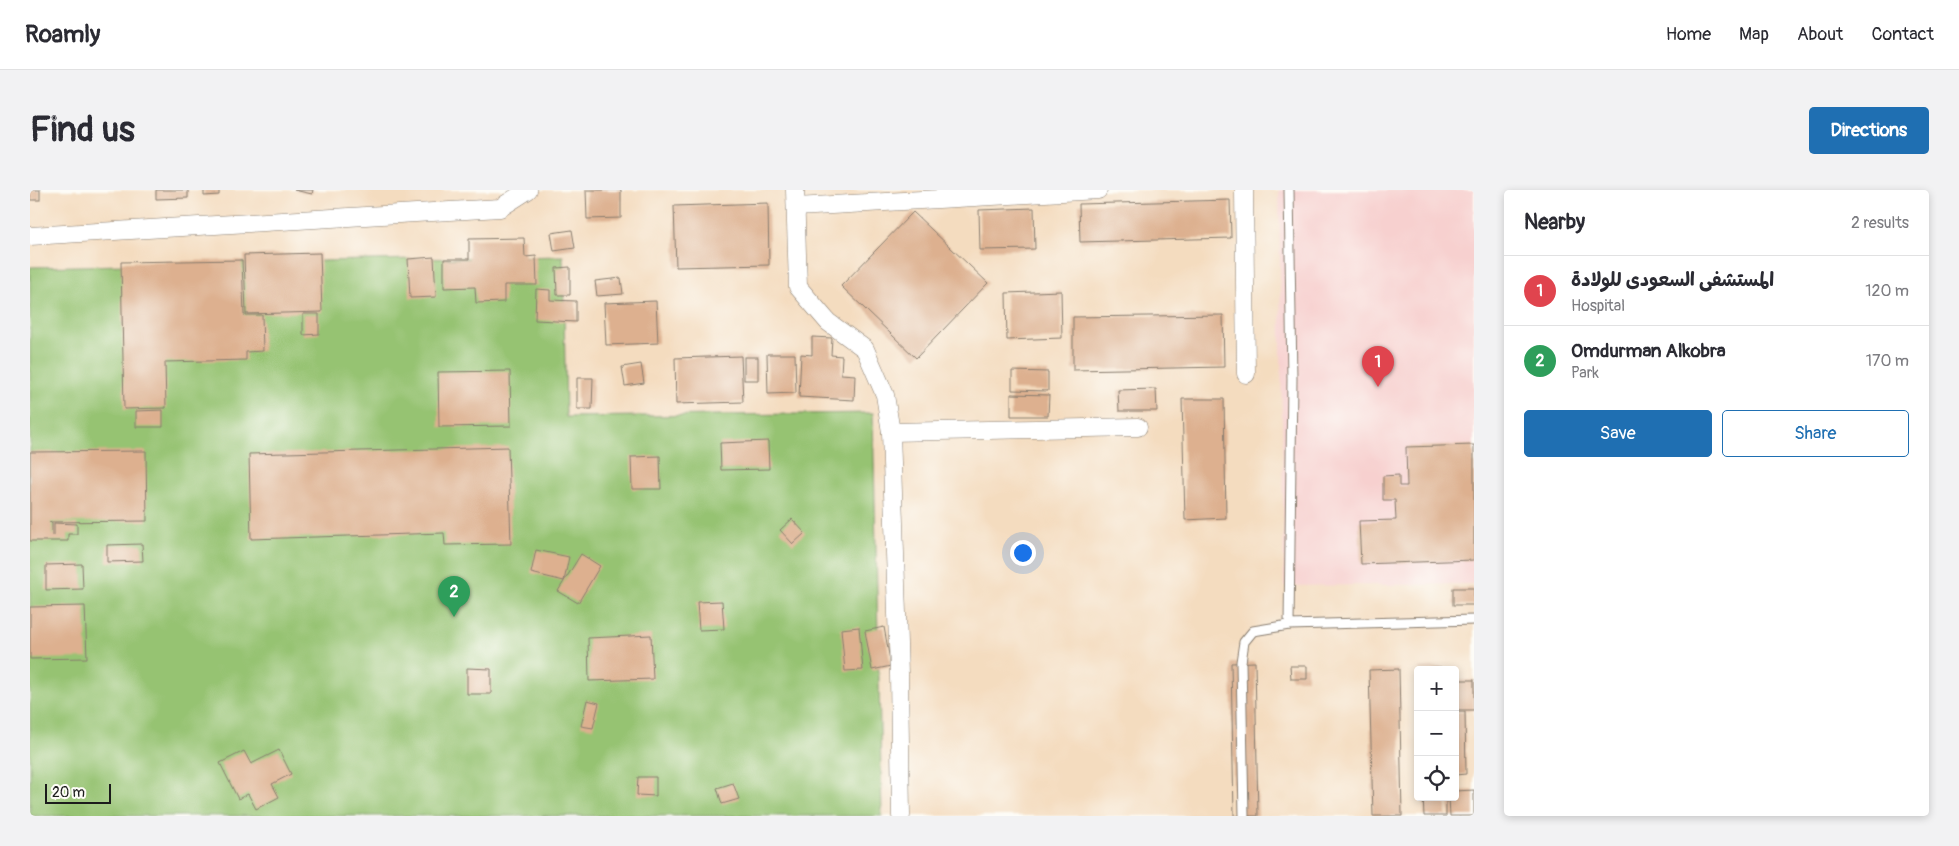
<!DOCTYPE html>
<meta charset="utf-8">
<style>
body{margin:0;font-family:Pangolin,"Playpen Sans Arabic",sans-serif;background:#f2f2f3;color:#2b2b33}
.controls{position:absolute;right:15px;bottom:15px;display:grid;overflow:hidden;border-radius:5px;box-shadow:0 2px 8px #0003}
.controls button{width:45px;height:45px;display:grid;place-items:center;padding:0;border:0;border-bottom:1px solid #e1e1e2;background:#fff;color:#2b2b33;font:25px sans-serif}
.scale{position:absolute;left:15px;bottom:12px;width:66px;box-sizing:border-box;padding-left:5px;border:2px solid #1c1c1c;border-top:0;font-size:14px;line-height:18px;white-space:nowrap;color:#1c1c1c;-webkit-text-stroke:4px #fdfcf7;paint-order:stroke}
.you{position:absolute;left:992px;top:362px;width:18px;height:18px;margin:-12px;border:4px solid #fff;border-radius:50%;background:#1a73e8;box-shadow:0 0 0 8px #1a73e833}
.badge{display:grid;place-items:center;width:32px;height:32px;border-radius:50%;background:#1f6fb2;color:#fff;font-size:16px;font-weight:700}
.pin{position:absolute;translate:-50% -41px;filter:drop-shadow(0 1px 2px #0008)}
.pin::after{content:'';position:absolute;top:26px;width:18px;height:15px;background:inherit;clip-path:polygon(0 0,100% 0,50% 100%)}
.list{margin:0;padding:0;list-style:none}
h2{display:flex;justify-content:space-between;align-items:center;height:65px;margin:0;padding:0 20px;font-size:21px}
h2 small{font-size:16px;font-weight:400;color:#7c7c81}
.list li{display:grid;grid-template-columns:32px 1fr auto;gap:15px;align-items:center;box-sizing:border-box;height:70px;padding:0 20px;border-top:1px solid #e1e1e2}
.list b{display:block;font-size:19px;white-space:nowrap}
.list p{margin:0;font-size:16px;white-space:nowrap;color:#7c7c81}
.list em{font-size:16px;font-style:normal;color:#7c7c81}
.actions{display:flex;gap:10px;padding:15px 20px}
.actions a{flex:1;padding:11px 0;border:1px solid #1f6fb2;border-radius:5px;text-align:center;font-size:18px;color:#1f6fb2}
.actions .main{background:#1f6fb2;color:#fff}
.icon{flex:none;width:28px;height:28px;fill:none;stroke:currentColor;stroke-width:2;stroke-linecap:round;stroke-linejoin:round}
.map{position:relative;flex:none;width:1444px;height:626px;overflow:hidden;border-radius:5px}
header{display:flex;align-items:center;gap:30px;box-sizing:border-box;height:70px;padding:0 25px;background:#fff;border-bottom:1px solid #e1e1e2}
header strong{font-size:24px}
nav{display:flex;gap:28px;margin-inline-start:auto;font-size:18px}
.intro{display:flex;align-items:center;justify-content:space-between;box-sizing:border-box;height:120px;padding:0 30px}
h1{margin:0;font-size:35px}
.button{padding:12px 22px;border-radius:5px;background:#1f6fb2;color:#fff;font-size:18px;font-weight:700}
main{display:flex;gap:30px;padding:0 30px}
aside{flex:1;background:#fff;border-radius:5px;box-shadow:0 2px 8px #0003}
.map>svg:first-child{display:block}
.built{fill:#f7d0cf}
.green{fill:#96c372;stroke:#597047}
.building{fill:#ddb08f}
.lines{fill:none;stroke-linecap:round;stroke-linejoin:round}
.service-casing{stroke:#887c6e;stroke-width:11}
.minor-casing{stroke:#887c6e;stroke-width:19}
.service{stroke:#fff;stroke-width:9}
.minor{stroke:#fff;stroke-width:18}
</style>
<header>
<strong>Roamly</strong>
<nav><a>Home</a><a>Map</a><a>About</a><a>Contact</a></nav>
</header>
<div class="intro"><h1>Find us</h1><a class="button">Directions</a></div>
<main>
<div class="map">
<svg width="1444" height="626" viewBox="0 0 1444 626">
<rect width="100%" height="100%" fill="#fdfcf7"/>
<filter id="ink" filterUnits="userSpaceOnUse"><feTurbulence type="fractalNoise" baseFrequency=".02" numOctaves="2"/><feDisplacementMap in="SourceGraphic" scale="10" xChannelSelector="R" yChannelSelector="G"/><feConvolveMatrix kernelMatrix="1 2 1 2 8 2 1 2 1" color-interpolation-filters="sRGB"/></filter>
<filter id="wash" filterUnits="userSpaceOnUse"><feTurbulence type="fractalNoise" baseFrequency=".0096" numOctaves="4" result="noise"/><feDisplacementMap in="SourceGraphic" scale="20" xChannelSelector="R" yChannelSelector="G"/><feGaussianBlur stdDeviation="1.12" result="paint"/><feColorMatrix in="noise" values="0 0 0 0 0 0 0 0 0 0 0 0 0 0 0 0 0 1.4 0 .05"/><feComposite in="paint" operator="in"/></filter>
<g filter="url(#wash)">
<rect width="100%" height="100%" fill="#f4dcbf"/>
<!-- built -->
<path class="built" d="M1249,0H1444V394L1254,396Z"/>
<!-- green -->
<path class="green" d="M533,66L536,227L843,223L852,626H0V77Z"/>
<g id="blocks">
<!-- building -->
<g class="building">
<rect x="0" y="0" width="10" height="10"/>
<path d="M126,0H158V8L126,9Z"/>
<path d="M174,0H189V5L174,6Z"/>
<path d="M264,0H283L282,4Z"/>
<path d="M556,0H591V28L557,29Z"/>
<path d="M1200,10L1201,48L1050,52L1049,14Z"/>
<path d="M738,13L739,75L646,77L644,16Z"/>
<path d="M1004,18L1005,59L950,60L949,20Z"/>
<path d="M883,22L958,93L886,168L811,96Z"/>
<path d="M542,40L545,58L524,61L521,43Z"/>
<path d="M494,48L495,67L506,66L507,95H474V112L446,113L445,97L414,98V69H439V49Z"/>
<path d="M290,63L292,122L216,124L214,65Z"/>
<path d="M404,67L406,107L380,108L378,69Z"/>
<path d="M212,70L214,125H232L233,161L216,162V170L135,172L136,218L94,219L91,72Z"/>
<path d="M540,77V105H527L526,78Z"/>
<path d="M591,88L593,104L567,106L565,91Z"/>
<path d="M506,99L520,100V110L546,111V132L505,130Z"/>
<path d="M1031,101L1032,148L977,150L976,103Z"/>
<path d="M626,111L628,153L576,155L574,113Z"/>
<path d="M273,124H289V144L273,145Z"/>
<path d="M1193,125L1194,177L1043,180V127Z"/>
<path d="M782,147L802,148L801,165L812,166L811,184L825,185L824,210L769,207L771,164L782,165Z"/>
<path d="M737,164H765L766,203L738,204Z"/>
<path d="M711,166L713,212L646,214L645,168Z"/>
<rect x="714" y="167" width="14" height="23"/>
<path d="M611,174L614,193L595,196L592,177Z"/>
<path d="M480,181L481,236L409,237L408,182Z"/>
<path d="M982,181L1018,182V201L982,200Z"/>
<path d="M547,188H563L562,219H547Z"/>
<path d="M1126,199L1127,221H1089L1088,200Z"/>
<path d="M981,204L1019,205L1018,226H981Z"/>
<path d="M1152,209H1194L1196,328L1155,330Z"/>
<path d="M133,220V237H106V221Z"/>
<path d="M738,251L739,279L691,280L690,253Z"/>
<path d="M1444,255V370L1331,374L1329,331L1366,330L1365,310H1353V286L1369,285V296H1377L1376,257Z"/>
<path d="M478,257L481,354L415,355L414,343L221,349L219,264Z"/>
<path d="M116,261L117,331L19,332L22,333V345H24V333L47,334V344H38V351H0V262Z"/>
<path d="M630,266L631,299H602L601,267Z"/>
<path d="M762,329L775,343L763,354L750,340Z"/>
<path d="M112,354L113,371L77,372V355Z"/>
<path d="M506,360L539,367L534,391L501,383Z"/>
<path d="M551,364L570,376L548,413L528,401Z"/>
<path d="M52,374L53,399L16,400V375Z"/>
<rect x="1423" y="398" width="21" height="17"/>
<path d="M692,411L694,439L669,440L667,412Z"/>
<path d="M55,416L57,468L0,469V417Z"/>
<path d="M829,437L833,480L815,481L811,439Z"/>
<path d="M854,437L861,476L842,480L835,441Z"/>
<path d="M621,445L623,489L559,491L558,448Z"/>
<path d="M1225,472L1228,626H1204L1201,473Z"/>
<path d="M1260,476H1277V489H1261Z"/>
<path d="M1411,477V480H1389V478Z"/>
<path d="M437,478L461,479V504H437Z"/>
<path d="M1369,479L1372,626H1343L1339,480Z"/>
<rect x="1425" y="490" width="19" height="30"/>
<path d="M557,510L569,513L563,538L551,536Z"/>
<path d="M1425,522H1435L1436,584L1425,585Z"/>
<path d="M249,560L261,584L242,594L249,607L226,619L218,604L208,609L190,573L214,561L221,574Z"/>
<path d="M608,587H626V606L607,605Z"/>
<path d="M703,593L709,609L692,614L687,598Z"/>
<path d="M1444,600V626H1420L1419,607H1425V601Z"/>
<path d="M1393,607H1416V626H1394Z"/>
</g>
</g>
</g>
<g filter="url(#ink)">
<use href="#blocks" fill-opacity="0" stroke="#887c6e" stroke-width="1"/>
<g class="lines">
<!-- service casing -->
<g class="service-casing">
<g id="service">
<path d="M1259,0L1262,189L1259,435L1444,430"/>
<path d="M1214,626L1211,472L1214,452L1223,441L1259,435"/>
</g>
</g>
<!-- minor casing -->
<g class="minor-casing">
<g id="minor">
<path d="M765,0L768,97L798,132L835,159L855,205L861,242L869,484L871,626"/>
<path d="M1214,0L1216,184"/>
<path d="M766,17L1068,0"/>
<path d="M0,46L470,18L498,0"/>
<path d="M861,242L1108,237"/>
</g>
</g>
<!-- service -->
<use href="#service" class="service"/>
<!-- minor -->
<use href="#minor" class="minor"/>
</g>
</g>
</svg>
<div class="controls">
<button>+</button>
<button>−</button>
<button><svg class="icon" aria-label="locate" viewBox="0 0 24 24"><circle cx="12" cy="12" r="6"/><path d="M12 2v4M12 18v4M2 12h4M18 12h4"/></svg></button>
</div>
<div class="scale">20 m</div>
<div class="you"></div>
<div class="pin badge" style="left:1348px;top:197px;background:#e0444e">1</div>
<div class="pin badge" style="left:424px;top:427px;background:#2e9e5b">2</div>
</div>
<aside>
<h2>Nearby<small>2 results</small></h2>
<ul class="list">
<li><span class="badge" style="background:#e0444e">1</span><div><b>المستشفى السعودى للولادة</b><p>Hospital</p></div><em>120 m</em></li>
<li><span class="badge" style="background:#2e9e5b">2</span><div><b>Omdurman Alkobra</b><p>Park</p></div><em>170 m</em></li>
</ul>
<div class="actions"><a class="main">Save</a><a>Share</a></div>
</aside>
</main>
